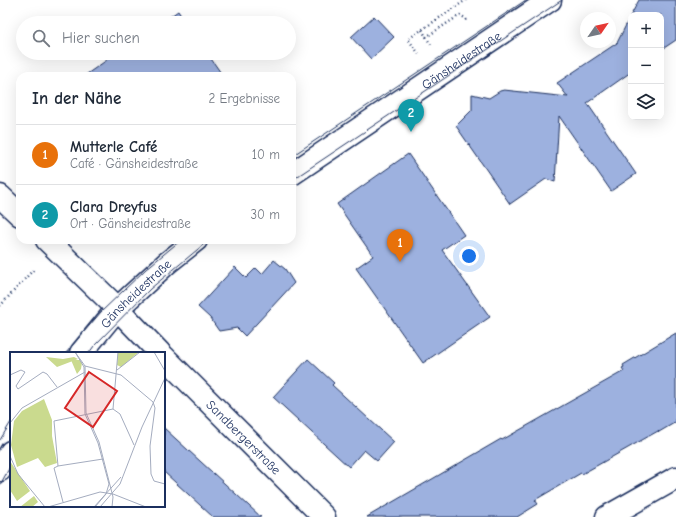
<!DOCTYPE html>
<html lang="de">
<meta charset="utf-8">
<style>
body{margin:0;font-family:"Comic Neue",sans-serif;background:#f2f2f3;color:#1f2937}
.controls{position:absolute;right:12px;top:12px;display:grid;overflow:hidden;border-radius:8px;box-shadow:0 4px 16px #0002}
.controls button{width:36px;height:36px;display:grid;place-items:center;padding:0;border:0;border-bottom:1px solid #e0e1e3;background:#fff;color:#1f2937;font:20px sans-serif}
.compass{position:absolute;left:580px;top:12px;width:36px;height:36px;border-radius:50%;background:#fff;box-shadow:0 4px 16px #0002;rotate:56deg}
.you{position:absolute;left:469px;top:256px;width:14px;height:14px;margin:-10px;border:3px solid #fff;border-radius:50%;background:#1a73e8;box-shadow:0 0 0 6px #1a73e833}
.badge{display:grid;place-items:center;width:26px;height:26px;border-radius:50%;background:#ea580c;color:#fff;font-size:13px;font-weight:700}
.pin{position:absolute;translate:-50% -33px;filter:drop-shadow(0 1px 2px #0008)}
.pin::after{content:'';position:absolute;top:21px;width:14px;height:12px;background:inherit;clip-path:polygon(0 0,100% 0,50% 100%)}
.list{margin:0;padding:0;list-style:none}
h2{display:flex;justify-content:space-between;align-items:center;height:52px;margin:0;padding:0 16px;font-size:17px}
h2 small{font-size:13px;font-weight:400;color:#747a83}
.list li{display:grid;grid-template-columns:26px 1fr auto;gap:12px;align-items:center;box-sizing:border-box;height:60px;padding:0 16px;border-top:1px solid #e0e1e3}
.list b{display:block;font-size:15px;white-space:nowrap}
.list p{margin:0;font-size:13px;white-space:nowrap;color:#747a83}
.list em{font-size:13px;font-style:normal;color:#747a83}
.icon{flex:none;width:22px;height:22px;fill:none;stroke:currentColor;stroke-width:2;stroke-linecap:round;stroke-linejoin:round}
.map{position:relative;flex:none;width:676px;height:517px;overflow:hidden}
.search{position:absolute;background:#fff;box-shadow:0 4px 16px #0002;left:16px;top:16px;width:280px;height:44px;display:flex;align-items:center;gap:10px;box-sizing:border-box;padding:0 14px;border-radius:22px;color:#747a83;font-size:15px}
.panel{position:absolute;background:#fff;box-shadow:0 4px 16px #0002;left:16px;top:72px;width:280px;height:172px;border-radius:12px}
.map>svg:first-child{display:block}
.building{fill:#9db1df;stroke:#1b2f5e}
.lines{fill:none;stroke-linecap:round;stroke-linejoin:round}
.street-casing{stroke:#1b2f5e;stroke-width:25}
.secondary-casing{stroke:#1b2f5e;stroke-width:25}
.path{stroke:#1b2f5e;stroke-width:2.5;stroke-dasharray:1 3;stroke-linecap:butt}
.street{stroke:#fff;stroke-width:22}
.secondary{stroke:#fff;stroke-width:22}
.tram{stroke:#1b2f5e;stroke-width:1}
.labels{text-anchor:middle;stroke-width:4;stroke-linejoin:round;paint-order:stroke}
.street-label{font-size:13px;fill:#1b2f5e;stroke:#fff}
.inset-road{fill:none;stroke:#a4acbf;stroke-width:1}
.view{fill:#d62828;fill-opacity:0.15;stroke:#d62828;stroke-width:2}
.inset-edge{fill:none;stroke:#1b2f5e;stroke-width:2}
</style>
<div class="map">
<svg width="676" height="517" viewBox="0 0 676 517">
<rect width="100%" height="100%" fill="#fff"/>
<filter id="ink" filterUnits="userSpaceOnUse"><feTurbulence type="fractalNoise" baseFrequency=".025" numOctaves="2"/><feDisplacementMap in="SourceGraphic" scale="8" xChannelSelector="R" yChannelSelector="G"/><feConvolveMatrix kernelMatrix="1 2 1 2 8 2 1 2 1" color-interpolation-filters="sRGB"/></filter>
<g filter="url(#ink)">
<!-- building -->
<g class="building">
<path d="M639,0H676V40L661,50V15H631Z"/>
<path d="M178,11L186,23H161Z"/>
<path d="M631,15V72L587,103L636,174L611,191L559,116L555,182L546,179L510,204L456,126L472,110V94L489,98L500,91L504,90L568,97L557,83L617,43Z"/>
<path d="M374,16L394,37L371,59L351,37Z"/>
<path d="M117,53H207L223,76H84Z"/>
<path d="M408,154L464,235L442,250L490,317L423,363L356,268L373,256L337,204Z"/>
<path d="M274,260L285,269L294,283L245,336L237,328L219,331L210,318L198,307L235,267L246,278L256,268L262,274Z"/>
<path d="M676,333V422L659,432L658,431L582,474L581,473L535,500L538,504L517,517H367L501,439L502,440L624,371L622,368L624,367L623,365Z"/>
<path d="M308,359L334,383L332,385L394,442L377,461L364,450L349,467L273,397Z"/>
<path d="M164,428L261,517H213L164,472Z"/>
</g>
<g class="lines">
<!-- street casing -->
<g class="street-casing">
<g id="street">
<path d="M0,196L20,215"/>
<path d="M47,240L111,302L160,353"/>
<path id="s1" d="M164,357L324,517"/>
<path d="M607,517L676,478"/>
</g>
</g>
<!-- secondary casing -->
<g class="secondary-casing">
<g id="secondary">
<path id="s2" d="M292,174L550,0"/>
<path id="s3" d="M81,353L117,309L167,263L196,240"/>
<path d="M0,470L11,452"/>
</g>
</g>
<!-- path -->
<g class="path">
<path d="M422,30L431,45"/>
<path d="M426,37L460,15L465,18L468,22"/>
<path d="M419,54L408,39L466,0"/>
<path d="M0,306L35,268"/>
</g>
<!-- street -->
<use href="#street" class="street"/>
<!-- secondary -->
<use href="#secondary" class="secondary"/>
<!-- tram -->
<g class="tram">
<path d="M292,156L526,0"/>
<path d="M292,180L562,0"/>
<path d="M66,353L101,312L146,269L181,240"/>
<path d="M89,353L94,346L150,289L209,240"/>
<path d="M0,440L11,422"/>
<path d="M0,485L11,465"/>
</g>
</g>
</g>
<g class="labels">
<!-- street labels -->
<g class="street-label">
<text dy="5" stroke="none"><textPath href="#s2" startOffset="204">Gänsheidestraße</textPath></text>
<text dy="5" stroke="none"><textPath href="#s3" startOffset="81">Gänsheidestraße</textPath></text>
<text dy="5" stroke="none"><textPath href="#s1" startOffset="113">Sandbergerstraße</textPath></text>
</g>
</g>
<!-- overview -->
<g transform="translate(10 352)">
<rect width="155" height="155" fill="#fff"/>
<path d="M36,5L53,7L64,5L68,7L47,15Z" fill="#cada8e"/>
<path d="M0,109L20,139L7,149L0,138Z" fill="#cada8e"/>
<path d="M108,0H129L111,15L107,13ZM61,8H70L72,11L71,17L67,22ZM34,47L42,68V84L47,111L35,115L28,106L7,115L1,93L4,69L12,59ZM24,144L28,150L22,155H10Z" fill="#cada8e"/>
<path class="inset-road" d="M65,0L75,14L76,61L89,90L103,145L102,155M65,0L74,15L75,62L88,91L99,132L96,142L85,155M144,0L155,19M75,14L111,23L143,50L145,56L140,94L141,122L144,129L155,132M107,18L130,0M0,23L11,18L15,20L6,34L8,37L33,20L37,22L47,35M103,57L108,0M0,71L12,56L75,20M0,104L8,122L35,155M48,114L93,107M53,150L44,116L48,114L44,69L103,57L110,62L124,93M38,155L90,140L103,142L136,155M84,155L111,125M90,155L110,132L132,75L155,26"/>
<path class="view" d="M79,20L107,39L83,75L55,56Z"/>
<rect width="155" height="155" class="inset-edge"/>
</g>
</svg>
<div class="controls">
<button>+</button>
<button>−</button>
<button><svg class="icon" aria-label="layers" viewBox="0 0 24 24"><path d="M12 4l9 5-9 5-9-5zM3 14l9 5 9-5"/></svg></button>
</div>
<svg class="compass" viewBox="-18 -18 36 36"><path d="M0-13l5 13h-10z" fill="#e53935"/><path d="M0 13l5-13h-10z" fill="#747a83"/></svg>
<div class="you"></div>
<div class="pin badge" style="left:400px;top:262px;background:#e8710a">1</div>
<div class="pin badge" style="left:411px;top:132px;background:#0f9aa8">2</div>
<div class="search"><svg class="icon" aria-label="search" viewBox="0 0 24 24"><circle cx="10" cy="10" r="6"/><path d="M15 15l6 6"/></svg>Hier suchen</div>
<section class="panel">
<h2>In der Nähe<small>2 Ergebnisse</small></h2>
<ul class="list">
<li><span class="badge" style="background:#e8710a">1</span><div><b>Mutterle Café</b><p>Café · Gänsheidestraße</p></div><em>10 m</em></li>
<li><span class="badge" style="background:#0f9aa8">2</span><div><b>Clara Dreyfus</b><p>Ort · Gänsheidestraße</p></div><em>30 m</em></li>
</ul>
</section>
</div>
